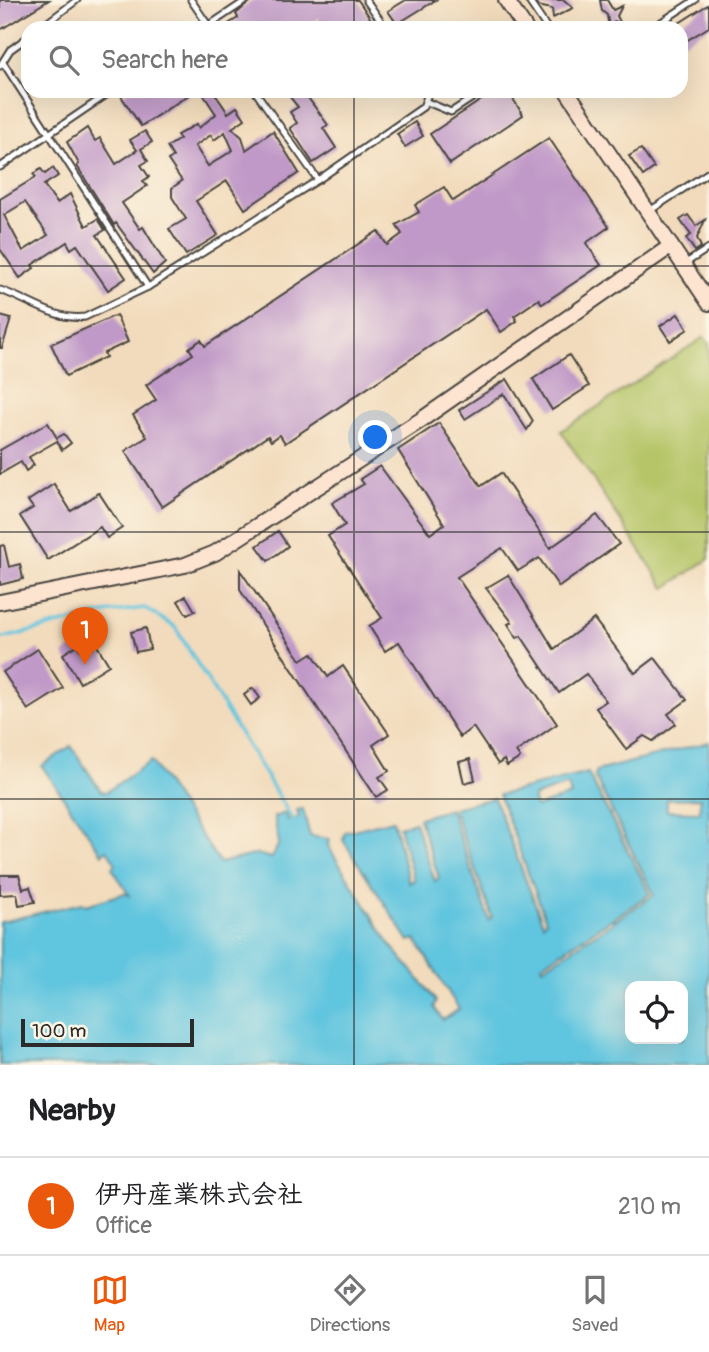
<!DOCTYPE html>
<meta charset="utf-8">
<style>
body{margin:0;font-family:Pangolin,"Klee One",sans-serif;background:#f2f2f2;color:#202124}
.controls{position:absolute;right:21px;bottom:21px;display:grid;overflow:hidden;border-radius:14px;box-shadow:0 7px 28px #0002}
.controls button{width:63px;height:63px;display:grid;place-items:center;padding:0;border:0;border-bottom:2px solid #e0e0e0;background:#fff;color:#202124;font:35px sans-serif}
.scale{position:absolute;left:21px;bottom:18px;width:173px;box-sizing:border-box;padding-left:7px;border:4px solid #2b2b2b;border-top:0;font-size:19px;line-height:24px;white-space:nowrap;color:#2b2b2b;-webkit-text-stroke:5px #fcf5e5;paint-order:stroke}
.you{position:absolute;left:376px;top:438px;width:24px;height:24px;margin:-18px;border:5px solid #fff;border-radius:50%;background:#1a73e8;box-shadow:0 0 0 10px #1a73e833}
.badge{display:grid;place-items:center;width:46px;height:46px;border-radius:50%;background:#ea580c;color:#fff;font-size:23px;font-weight:700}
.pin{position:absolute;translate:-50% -58px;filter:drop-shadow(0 2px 4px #0008)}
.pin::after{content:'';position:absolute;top:37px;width:24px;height:21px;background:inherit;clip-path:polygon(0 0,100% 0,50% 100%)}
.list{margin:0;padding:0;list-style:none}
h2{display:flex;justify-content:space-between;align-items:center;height:91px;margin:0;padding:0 28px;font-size:30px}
h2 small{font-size:23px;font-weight:400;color:#757577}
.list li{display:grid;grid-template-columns:46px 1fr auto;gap:21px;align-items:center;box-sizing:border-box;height:98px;padding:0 28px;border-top:2px solid #e0e0e0}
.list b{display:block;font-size:26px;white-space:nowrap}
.list p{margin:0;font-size:23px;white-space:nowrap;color:#757577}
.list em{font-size:23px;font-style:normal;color:#757577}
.icon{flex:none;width:38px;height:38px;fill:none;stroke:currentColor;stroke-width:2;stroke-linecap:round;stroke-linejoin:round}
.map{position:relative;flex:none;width:709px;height:1065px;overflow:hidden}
.search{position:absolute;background:#fff;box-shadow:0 7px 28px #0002;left:21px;right:21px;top:21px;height:77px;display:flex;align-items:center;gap:18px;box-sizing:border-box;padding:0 24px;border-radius:21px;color:#757577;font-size:26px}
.sheet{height:189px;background:#fff}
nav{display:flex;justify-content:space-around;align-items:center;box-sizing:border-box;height:98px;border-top:2px solid #e0e0e0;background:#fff;font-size:19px;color:#757577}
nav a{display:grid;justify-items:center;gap:4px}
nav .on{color:#ea580c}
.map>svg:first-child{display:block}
.green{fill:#b6c567;stroke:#707849;stroke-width:2}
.water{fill:#61c5df;stroke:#467885;stroke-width:2;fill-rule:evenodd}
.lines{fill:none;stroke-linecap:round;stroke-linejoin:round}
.stream{stroke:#61c5df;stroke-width:3.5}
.building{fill:#c099c8;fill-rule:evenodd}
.lane-casing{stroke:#494541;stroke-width:9}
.secondary-casing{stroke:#494541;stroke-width:18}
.lane{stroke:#fff;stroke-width:5}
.secondary{stroke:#fde4d0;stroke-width:14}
.grid{fill:none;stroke:#2b2b2b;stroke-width:2;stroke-opacity:0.55}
</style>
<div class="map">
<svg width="709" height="1065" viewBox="0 0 709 1065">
<rect width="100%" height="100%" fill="#fcf5e5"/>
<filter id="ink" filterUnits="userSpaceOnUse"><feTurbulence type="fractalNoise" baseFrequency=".0143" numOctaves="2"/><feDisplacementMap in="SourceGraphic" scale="14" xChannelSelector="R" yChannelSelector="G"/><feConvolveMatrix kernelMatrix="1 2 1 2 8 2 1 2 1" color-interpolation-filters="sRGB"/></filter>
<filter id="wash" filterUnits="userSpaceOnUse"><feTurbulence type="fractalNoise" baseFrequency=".00686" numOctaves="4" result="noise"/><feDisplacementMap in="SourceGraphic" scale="28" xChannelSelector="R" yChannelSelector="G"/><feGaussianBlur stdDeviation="1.57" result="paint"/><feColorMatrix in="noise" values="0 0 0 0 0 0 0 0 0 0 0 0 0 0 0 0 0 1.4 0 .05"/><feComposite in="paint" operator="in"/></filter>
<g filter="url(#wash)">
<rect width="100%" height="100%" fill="#f2dbbc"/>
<!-- green -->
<path class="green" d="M704,337L709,344V559L665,588L561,431Z"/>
<!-- water -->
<path class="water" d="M709,742V1065H0V922L82,903L86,905L125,893L130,896L112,868L116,864L107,850L102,854L42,766L71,746L101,791L106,792L151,761L220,863L257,854L272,858L279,843L274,817L286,813L288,820L299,818L297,810L303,809L310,836L329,839L328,846L391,946C407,965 422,981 436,1001L434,1007L443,1020L459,1009L415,939L409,941L343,840L345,832L393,820L409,883L414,880L399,827L415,822L435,881L439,878L419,818L450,809L489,920L492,917L453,808L494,798L543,924L546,921L499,795L588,773L650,894L614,918L616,920L654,895L595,777L596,771ZM568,785L571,795L536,807L533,797ZM700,798V812L667,811V799ZM612,919L614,922L543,968L542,965ZM630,986H683V1039H630Z"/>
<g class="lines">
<!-- stream -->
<path class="stream" d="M0,639L104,613L145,608L175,627L293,820"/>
</g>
<g id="blocks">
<!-- building -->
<g class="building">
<path d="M0,0H49L0,30Z"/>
<path d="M252,0H358L377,28H325L319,18L305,28H222L238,18L236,14Z"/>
<path d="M406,0H436L397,24L388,11Z"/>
<path d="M534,0H564L573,8L553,18L552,9L538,6Z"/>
<path d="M600,0H607L613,10L622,6L617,16L622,26L615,21L609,28L607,15L602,11Z"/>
<path d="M709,4V27L681,44V28L676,25Z"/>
<path d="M128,91H195L141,126L121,96Z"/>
<path d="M201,91H213L228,113L237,107L245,119L232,128L242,137L246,150L273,131L299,173L245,209L227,181L196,201L218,235L186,255L169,229L186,219L172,197V188L182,181L168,160L173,157L167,147L180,139L177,135L197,124L199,128L216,114ZM225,132L233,150L208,166L195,146L211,135L214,140Z"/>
<path d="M285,91H303L328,125L323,128L336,148L313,163L290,128L297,123L290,112L298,107Z"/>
<path d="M495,91H508L523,115L450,164L430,134Z"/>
<path d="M415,122L423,136L405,147L397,134Z"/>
<path d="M87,128L95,141L100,138L116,164L137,150L130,140L145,131L152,142L141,149L148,161L141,165L149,177L143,181L147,186L122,203L140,229L143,227L165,263L153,274L116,223L114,225L77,166L79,164L67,142Z"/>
<path d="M549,138L609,227L586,243L601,265L542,304L539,299L514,316L517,321L501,332L486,309L285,443L280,435L271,441L268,436L162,507L125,451L147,437L133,415L156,400L146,385L193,354L189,348L201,340L205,346L378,231L387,245L402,234L396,225L419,212L415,205L444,187L453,201Z"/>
<path d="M641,149L654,168L643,176L629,156Z"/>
<path d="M53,168L58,176L44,185L57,203L70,194L86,226L98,219L105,230L97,235L126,278L108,290L77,245L71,249L67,242L32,265L34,268L20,278L0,249V199L36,177L33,174L41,169L45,174ZM25,202L48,235L23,251L4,215Z"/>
<path d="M688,215L696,226L705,220L697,238L701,247L695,251L686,238L691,235L680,220Z"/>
<path d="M678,314L688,329L670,341L660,326Z"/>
<path d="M116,315L128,342L104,353L106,357L66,376L51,344Z"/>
<path d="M0,316L11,319L2,348H0Z"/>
<path d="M569,355L589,386L552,410L533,379Z"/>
<path d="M507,379L533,421L527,430L504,394L465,419L459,410Z"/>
<path d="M48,423L57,438L64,434L71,443L62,450L57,441L29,457L34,465L26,471L21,462L0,474V450Z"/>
<path d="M439,423L481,486L501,473L550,548L597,515L619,544L559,587L539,558L518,571L502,548L457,577L557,724L516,752L520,758L507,766L504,760L498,764L473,727L460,737L399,642L385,651L369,626L382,618L328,536L345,525L332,503L364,484L360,479L380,466L430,534L444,524L398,450Z"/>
<path d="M54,484L71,511L99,493L122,528L107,538L100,527L48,560L20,516L33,508L28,501Z"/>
<path d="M278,531L288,546L268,561L257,546Z"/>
<path d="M4,545L9,567L20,564L23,579L0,585V546Z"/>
<path d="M240,570L301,660L312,653L328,677L343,666L389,734L373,745L389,771L379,777L388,790L376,797L240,590Z"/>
<path d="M508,575L554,649L594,619L635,673L655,658L687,700L668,714L676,724L653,741L644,736L626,749L596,708L606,701L586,674L559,693L521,636L517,638L508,624L512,622L486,588Z"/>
<path d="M186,596L195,611L187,615L178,601Z"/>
<path d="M146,628L150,649L136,652L131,632Z"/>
<path d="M96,644L109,665L80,683L63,654L77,645L82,652Z"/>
<path d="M38,649L63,688L28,710L3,672Z"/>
<path d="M253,688L260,698L251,705L244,695Z"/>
<path d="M470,759L475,780L464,783L459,762Z"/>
<path d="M0,875H19L23,889L30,887L35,902L19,905L17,894L0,895Z"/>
</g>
</g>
</g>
<g filter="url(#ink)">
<use href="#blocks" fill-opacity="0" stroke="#494541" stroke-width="2"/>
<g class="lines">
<!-- lane casing -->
<g class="lane-casing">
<g id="lane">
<path d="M191,0L210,28"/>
<path d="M366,0L386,28"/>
<path d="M528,0L547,28"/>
<path d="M40,28L77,0"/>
<path d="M205,28L247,0"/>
<path d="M652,28L695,0"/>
<path d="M4,64L148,287L318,180L423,107L429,91"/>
<path d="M0,66L10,50L28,37"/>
<path d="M255,91L318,180"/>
<path d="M427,102L451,112L483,91"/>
<path d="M0,167L112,91"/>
<path d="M651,210L709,172"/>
<path d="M686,263L709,248"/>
<path d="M0,290C28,299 55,321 85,317L148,287"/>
</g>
</g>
<!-- secondary casing -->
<g class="secondary-casing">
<g id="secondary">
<path d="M506,0L525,28"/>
<path d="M567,91L709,303"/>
<path d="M0,602L185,565L215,553L421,420L671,246"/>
</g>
</g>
<!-- lane -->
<use href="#lane" class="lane"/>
<!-- secondary -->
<use href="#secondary" class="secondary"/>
</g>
</g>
<!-- grid -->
<path class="grid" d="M354,0V28M354,91V1065M0,266H709M0,532H709M0,799H709"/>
</svg>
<div class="controls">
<button><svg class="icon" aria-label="locate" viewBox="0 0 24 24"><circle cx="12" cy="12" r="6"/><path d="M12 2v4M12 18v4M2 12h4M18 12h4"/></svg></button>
</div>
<div class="scale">100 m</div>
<div class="you"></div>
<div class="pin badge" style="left:85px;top:665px">1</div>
<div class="search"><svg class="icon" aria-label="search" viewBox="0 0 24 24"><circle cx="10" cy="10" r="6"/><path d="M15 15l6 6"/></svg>Search here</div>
</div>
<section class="sheet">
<h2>Nearby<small></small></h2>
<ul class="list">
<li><span class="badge">1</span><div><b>伊丹産業株式会社</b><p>Office</p></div><em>210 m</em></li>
</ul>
</section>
<nav>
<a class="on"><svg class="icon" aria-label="map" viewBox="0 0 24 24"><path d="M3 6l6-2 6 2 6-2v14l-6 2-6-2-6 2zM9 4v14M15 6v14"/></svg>Map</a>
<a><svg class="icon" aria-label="directions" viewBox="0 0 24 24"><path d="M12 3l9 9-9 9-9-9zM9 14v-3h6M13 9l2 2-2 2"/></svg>Directions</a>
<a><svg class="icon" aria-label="saved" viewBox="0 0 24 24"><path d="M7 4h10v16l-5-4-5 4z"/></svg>Saved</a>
</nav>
